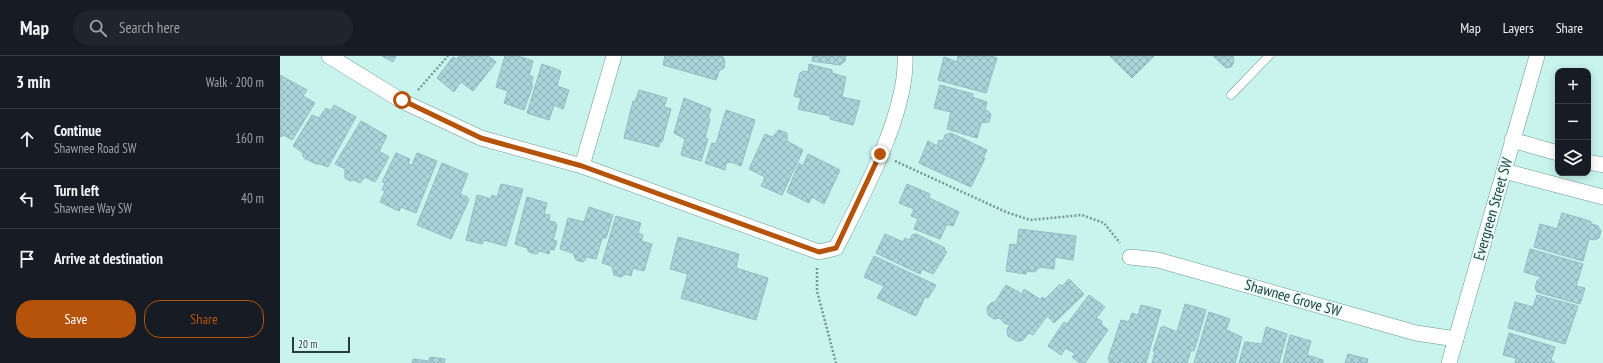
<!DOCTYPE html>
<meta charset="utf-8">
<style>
body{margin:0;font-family:"PT Sans Narrow",sans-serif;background:#20242c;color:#f1f3f6}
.controls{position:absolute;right:12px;top:12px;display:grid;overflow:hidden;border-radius:8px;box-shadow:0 2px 10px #0003}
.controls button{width:36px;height:36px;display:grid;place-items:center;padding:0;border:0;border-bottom:1px solid #363941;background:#171b24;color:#f1f3f6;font:20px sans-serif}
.scale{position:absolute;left:12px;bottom:10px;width:58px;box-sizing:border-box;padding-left:4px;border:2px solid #2b3d3a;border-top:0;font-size:11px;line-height:14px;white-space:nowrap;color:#2b3d3a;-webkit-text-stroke:3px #e3fef9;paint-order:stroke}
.stop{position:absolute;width:12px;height:12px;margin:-9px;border:3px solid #b45309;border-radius:50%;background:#fff}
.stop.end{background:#b45309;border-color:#fff;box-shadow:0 1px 4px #0008}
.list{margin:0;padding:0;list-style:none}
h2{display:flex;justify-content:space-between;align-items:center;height:52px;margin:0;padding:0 16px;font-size:17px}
h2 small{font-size:13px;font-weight:400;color:#9ea1a6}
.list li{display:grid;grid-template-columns:26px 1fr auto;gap:12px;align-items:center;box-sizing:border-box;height:60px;padding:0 16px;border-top:1px solid #363941}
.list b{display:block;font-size:15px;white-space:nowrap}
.list p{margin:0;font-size:13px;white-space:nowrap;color:#9ea1a6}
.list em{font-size:13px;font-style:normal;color:#9ea1a6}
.actions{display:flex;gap:8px;padding:12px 16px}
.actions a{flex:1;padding:9px 0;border:1px solid #b45309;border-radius:16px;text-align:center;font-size:14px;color:#b45309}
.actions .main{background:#b45309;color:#fff}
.icon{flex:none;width:22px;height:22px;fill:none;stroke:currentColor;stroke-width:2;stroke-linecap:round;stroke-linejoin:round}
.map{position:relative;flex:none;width:1323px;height:307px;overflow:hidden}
header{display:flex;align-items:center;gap:24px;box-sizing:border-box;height:56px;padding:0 20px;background:#171b24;border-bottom:1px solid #363941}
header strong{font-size:19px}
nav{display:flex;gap:22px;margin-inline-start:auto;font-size:14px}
.search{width:280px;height:36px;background:#20242c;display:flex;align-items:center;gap:10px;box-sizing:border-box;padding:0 14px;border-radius:22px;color:#9ea1a6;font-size:15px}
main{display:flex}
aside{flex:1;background:#171b24}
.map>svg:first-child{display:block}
.building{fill:url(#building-cross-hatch);stroke:#90bbc0}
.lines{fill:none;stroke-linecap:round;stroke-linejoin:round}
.service-casing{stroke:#6d9791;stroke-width:9}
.minor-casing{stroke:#6d9791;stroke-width:16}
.path{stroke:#779691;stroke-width:2.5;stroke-dasharray:2 2;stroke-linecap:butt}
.service{stroke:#fff;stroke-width:8}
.minor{stroke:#fff;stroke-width:15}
.route{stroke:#b45309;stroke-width:5}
.labels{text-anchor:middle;stroke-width:3;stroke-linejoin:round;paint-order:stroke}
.street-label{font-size:15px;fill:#2b3d3a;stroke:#e3fef9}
</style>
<header>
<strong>Map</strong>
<div class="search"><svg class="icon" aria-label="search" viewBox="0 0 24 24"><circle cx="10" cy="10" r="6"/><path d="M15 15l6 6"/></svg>Search here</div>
<nav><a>Map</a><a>Layers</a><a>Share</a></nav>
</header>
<main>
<aside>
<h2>3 min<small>Walk · 200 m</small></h2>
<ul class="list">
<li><svg class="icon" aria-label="ahead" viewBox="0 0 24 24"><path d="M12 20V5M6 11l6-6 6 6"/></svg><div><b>Continue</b><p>Shawnee Road SW</p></div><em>160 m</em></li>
<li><svg class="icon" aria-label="left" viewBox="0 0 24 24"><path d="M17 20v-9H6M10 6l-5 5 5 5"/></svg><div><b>Turn left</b><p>Shawnee Way SW</p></div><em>40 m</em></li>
<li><svg class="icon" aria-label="arrive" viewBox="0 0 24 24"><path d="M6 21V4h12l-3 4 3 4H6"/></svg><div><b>Arrive at destination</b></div></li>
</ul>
<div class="actions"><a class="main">Save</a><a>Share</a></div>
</aside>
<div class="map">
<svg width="1323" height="307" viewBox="0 0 1323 307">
<defs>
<pattern id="building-cross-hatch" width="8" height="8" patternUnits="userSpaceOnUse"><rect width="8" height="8" fill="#aad6db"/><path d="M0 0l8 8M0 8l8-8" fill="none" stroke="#8bafb3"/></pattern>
</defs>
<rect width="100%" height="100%" fill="#c8f4ed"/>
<!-- building -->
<g class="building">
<path d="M102,0H116L113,6Z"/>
<path d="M179,0H208L216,6L193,35L181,26L174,36L157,22L173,1L177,3Z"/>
<path d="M225,0H238L253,5L249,19L253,21L251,28L253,29L244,54L224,47L228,35L216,31Z"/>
<path d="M385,0H439L443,1L445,6L444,12L439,15L436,24L383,9Z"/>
<path d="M533,0H566L565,5L560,9L532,5Z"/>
<path d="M678,0H711L717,2L706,37L658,24L664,1L677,6Z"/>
<path d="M830,0H874L852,22Z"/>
<path d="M933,0H953L954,6L951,11L946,12Z"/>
<path d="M262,8L281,15L277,30L289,34L283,53L274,49L269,64L247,57Z"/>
<path d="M529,8L552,14V17L566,21L562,41L580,45L573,69L550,63V60L518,53L521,42L514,40L520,17L524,15L528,16Z"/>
<path d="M0,19L27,34L23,40L35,47L12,84L4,79L0,81Z"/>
<path d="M660,29L693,38L692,41L707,46L705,54L708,55L711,58L709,66L701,67L697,82L667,73L671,56L654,52Z"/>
<path d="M359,34L387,42L384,51L391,53L382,86L380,85L379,91L344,82L353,45L355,46Z"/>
<path d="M404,42L431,53L428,62L430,63L425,82L428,83L421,105L401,99L405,83L394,77Z"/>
<path d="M54,49L76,61L48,111L40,108H36L24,102L22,96L13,90L32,59L39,62L46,52L51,55Z"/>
<path d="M446,54L475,64L461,110L451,106L446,107L445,114L425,107L432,87L436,88Z"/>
<path d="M81,65L107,80L99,95L109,101L95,126L85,121L80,127L74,124L70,125L65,122V113L55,108Z"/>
<path d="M499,74L507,77V85L523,94L502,139L481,130L485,121L469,113L485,78L492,81Z"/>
<path d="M671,77L707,94L703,102H705L691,131L639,107L648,85L657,90L659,84L663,85L665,79Z"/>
<path d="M116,97L130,103L128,108L132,109L137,97L157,105L136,157L121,151L119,155L100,146L105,135L102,134L105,127L102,126Z"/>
<path d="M528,98L560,114L544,148L532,141L529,147L507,136L519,107L523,110Z"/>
<path d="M162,107L188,118L180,138L187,141L189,144L171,183L137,169Z"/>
<path d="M221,128L243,133L226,190L204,184L202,188L186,184L197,139L211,143L212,139L217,141Z"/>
<path d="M627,128L650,138L649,142L679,156L673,170L667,168L660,183L634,173L638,163L631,160L634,153L619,147Z"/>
<path d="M247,141L267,147L264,158L270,159L269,165L275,166L277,170L273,184L277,185L274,194L270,193L269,198L260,195L256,198L249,196L247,192L235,188Z"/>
<path d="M309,151L333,159L326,182H322L316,203L307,201L303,206L296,204L293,197L280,193L288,162L304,166Z"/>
<path d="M1282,157L1310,165L1312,168L1318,170L1321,175L1319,182L1314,184L1309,183L1303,205L1254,191L1260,168L1277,173Z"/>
<path d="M336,160L361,167L358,177L363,179L361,185L372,188L364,215L353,212L351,220L346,218L341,221L334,219L332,210L322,207Z"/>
<path d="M739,173L796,180L793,204L775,201L774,213L760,211L755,216L747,215L746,218L726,215L730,188L737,189Z"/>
<path d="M605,178L623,186L625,182L630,184L632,179L636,178L665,192L664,195L667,196L653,218L642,213L640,218L596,197Z"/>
<path d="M398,181L459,198L456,212L488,222L476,264L401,242L408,218L390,213Z"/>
<path d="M1250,193L1303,208L1296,230L1305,232L1300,248L1257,236L1255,232L1257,225L1261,221L1244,216Z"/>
<path d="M594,200L656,229L648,242L645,241L636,260L597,242L604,230L584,221Z"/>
<path d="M789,223L804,238L774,267L767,260L753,279L749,277L742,285H736L728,280L727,273L730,269L724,267L720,262L714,263L708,259L707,252L711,247L715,246L726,229L742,238L744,233L761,244L762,241L765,243L780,228L782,230Z"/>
<path d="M809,239L825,251L816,262L822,265L821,268L828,274L805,307H800L792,301L795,298L786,292L781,299L768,290L784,266L787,268Z"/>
<path d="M1257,239L1298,250L1285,288L1228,272L1235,246L1253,251Z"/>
<path d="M905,248L926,254L914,295L911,294L907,307H872L875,296L873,295L881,271L883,272V270L897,276Z"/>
<path d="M861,249L881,254L866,307H848L841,305L840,307H830L828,303L841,264L849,266L852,257L858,259Z"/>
<path d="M929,256L950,263L946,274L962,281L955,307H914Z"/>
<path d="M986,271L1007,278L999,307H959L965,286L982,288Z"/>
<path d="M1229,277L1275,291L1271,304L1275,307H1235L1236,302L1223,299Z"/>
<path d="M1010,279L1031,285L1027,299L1043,304V307H1003Z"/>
<path d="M1068,298L1088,303L1087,307H1065Z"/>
<path d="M150,301L165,303L164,307H132L133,303L149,305Z"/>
</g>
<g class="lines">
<!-- service casing -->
<g class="service-casing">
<path id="service" d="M951,39L989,0"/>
</g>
<!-- minor casing -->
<g class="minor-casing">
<g id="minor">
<path d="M49,0L122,45L201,82L302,110L539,196L556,192C582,141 628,56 625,0"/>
<path d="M1232,84L1278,97"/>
<path d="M1308,106L1323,109"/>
<path d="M302,110L334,0"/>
<path d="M1224,115L1323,141"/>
<path d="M850,201L878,204L1136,277L1176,283"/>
<path d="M1169,307L1257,0"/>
</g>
</g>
<!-- path -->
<g class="path">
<path d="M138,34L168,0"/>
<path d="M615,105L726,156L750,164L802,159L824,167L840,187"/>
<path d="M537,212V235L556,307"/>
</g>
<!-- service -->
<use href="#service" class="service"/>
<!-- minor -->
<use href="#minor" class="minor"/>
</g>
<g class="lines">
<!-- route -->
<path class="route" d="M122,44L201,82L302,110L539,196L556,192L600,98"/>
</g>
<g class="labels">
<!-- street labels -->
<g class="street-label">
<text transform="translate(1213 153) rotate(-74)" y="5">Evergreen Street SW</text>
<text transform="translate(1013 242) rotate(16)" y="5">Shawnee Grove SW</text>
</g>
</g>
</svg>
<div class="controls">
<button>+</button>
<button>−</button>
<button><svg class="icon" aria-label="layers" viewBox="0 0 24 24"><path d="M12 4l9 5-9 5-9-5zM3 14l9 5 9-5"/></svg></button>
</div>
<div class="scale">20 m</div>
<div class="stop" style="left:122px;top:44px"></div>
<div class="stop end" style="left:600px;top:98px"></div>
</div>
</main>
